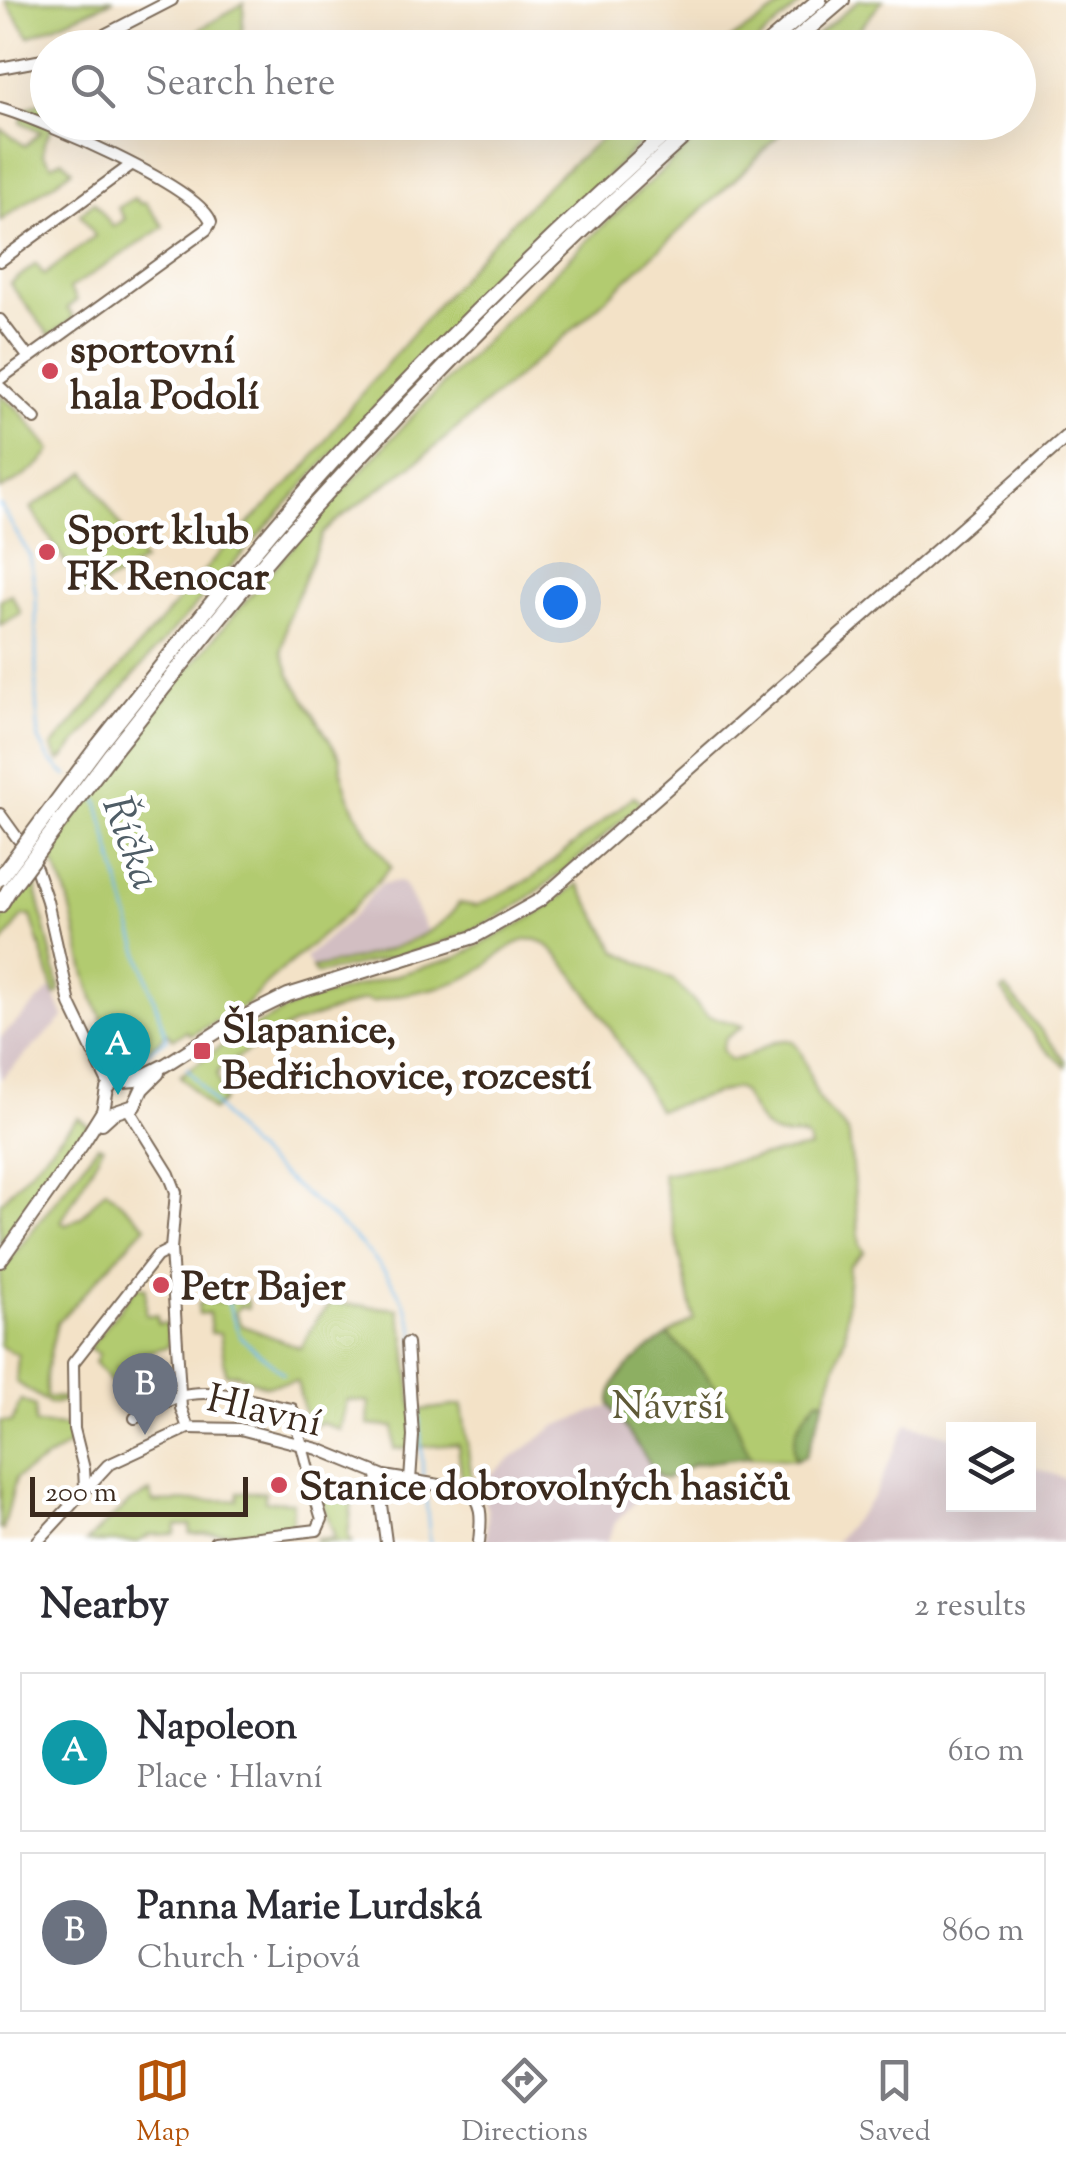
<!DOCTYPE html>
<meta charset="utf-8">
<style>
body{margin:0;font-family:"Sorts Mill Goudy",serif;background:#f7f7f7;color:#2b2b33}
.controls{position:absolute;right:30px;bottom:30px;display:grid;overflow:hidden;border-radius:0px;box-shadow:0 10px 40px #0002}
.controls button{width:90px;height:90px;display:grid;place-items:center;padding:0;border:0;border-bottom:2px solid #e1e1e2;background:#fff;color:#2b2b33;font:50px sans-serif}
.scale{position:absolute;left:30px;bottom:25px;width:218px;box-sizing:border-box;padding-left:10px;border:5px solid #3b2a1e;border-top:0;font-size:28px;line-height:35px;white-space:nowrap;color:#3b2a1e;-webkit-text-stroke:8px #fff;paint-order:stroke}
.you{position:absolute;left:560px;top:602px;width:35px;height:35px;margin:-25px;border:8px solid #fff;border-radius:50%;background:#1a73e8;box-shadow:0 0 0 15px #1a73e833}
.badge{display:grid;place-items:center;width:65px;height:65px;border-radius:50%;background:#b45309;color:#fff;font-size:32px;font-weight:700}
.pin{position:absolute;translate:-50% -82px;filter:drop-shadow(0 2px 5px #0008)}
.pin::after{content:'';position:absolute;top:52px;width:35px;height:30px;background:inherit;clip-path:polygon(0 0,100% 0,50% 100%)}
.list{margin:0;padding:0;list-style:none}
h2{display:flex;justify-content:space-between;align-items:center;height:130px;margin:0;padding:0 40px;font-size:42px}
h2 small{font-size:32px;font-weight:400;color:#7c7c81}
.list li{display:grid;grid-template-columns:65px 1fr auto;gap:30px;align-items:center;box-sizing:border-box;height:160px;margin:0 20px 20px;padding:0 20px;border:2px solid #e1e1e2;border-radius:0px}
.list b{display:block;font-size:38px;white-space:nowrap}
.list p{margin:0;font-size:32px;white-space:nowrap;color:#7c7c81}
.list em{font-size:32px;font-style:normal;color:#7c7c81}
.icon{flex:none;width:55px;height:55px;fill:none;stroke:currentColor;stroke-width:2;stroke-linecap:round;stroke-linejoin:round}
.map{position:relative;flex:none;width:1066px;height:1542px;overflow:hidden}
.search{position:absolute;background:#fff;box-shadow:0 10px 40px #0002;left:30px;right:30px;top:30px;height:110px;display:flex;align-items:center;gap:25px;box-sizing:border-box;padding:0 35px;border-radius:55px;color:#7c7c81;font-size:38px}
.sheet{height:490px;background:#fff}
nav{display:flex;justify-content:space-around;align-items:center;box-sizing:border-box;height:140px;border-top:2px solid #e1e1e2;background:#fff;font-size:28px;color:#7c7c81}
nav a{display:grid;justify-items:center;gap:5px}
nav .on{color:#b45309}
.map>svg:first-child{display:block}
.industrial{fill:#d2bec2}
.green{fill:#b2cb70;stroke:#767a47;stroke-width:2.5}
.forest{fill:#8daf62;stroke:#646c40;stroke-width:2.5}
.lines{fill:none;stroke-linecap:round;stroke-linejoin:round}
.stream{stroke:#74bbec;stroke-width:2.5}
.minor-casing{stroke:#7b6a59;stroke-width:14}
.major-casing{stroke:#7b6a59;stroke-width:16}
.highway-casing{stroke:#7b6a59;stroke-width:18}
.minor{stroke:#fff;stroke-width:10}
.major{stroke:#fff;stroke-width:12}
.highway{stroke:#fff;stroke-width:14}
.highway-bridge-casing{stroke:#7b6a59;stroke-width:18;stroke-linecap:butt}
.highway-bridge{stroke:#fff;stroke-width:14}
.poi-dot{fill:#d1495b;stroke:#fff;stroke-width:4}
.labels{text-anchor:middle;stroke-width:10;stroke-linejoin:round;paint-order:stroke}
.poi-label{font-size:40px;font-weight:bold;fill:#3b2a1e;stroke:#fff;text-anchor:start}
.park-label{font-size:40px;fill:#5f5a37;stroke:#fff}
.street-label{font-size:40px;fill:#3b2a1e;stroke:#fff}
.water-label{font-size:42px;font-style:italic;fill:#4f5d66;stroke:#fff}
</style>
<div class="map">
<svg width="1066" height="1542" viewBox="0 0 1066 1542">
<rect width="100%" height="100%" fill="#fff"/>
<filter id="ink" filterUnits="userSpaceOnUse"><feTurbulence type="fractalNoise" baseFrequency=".01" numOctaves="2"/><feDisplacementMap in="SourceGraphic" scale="20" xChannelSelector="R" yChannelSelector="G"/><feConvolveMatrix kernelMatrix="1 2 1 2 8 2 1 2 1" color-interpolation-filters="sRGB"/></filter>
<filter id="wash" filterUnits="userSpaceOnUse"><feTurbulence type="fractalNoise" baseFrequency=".0048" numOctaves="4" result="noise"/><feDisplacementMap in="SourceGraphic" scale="40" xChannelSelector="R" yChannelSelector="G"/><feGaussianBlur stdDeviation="2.25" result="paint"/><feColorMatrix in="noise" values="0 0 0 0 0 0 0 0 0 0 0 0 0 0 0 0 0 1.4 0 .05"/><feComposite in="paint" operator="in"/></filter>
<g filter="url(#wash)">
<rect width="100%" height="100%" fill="#f3e2c7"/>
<!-- industrial -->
<g class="industrial">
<path d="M400,881L405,886L427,931L366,959L312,968L305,958L355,914L381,884Z"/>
<path d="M52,988L64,1017L0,1080V1038Z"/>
<path d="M610,1405L659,1477L615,1523L607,1542H486L488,1510L483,1498L488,1485L484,1479L556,1426Z"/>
<path d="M907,1423L953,1437L954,1504H1028L1029,1465L1066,1479V1542H835L874,1496Z"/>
</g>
<!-- green -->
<g class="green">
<path d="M5,0H114L29,37Z"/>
<path d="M792,0H805L751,47H719Z"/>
<path d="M859,0H883L845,47H803Z"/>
<path d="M244,3L241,47H170Z"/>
<path d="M47,99L48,122L54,123L44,143L43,154L52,165L62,160L72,170L0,221V128L25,146L41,132L21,122L25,110Z"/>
<path d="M715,122L790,123L746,169L572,330L423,457L333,523L322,534L287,621L282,651L290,675L340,758C342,799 369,835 391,867L350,911L269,981L246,1005L191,1035L187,1031L173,1039L167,1033L146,1053L126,1061C108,1033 94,1007 86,975C74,931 73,894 48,854C101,783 152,712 209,644C364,459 535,284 715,122Z"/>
<path d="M619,123H661L371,411L151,655L60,762L52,747L222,550L307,466L351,406L481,254L550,183Z"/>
<path d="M134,198L141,204L145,202L164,227L69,289L77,300L67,308L74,318L50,336L10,284L36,264L44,275L95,236L80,214L94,202L113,227L125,219L118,208Z"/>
<path d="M0,395L19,410L51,450C40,468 19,480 0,490Z"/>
<path d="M86,472L143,561L86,596L31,508Z"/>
<path d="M11,594L21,613L0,625V600Z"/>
<path d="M634,796L641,803C581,856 525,912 449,940C406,956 360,964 316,974L312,968C356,960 435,944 459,903L476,906L531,879Z"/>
<path d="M33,876L60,992L55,995L31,916H23L0,947V923Z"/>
<path d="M578,884L617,951L673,980L708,1016L743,1026L725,1039L722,1050L729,1059C753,1062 770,1034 793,1041C807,1056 809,1081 819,1099C827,1114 842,1120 849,1136L860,1245L864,1252L849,1266L845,1336L825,1400L818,1399L793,1451L795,1460L751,1457C742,1443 739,1427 731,1412C715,1382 693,1358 668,1335L694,1319L662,1174L810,1148L808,1139C797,1131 791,1138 778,1135C760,1131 751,1106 742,1092L735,1088L658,1110C641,1079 567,947 537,940C516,935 493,962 477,972C444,992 408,990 373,1002L364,1000L292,1025L220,1068L217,1075L224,1100L212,1111L180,1076L231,1039L299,1003L456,958L538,914Z"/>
<path d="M1006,988L1066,1061V1067L1039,1043L1002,991Z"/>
<path d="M78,1118L89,1126L0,1243V1203Z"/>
<path d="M98,1145L103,1147L61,1222L66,1225L81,1217L106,1189L146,1226L57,1323L46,1371V1397L67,1398V1401L50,1404L16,1382L18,1355L0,1346V1273Z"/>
<path d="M137,1286L146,1288V1315H157L158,1324L167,1323L169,1346L140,1354L141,1357L117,1368L121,1376L112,1383L95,1362L99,1354L89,1348Z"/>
<path d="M248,1300V1308L240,1306L235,1313L241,1325L301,1348L317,1318L332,1303L398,1309L405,1336L413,1411L462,1405L472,1480H462L458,1444L394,1449V1427L368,1425L369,1402L347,1400L340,1430L320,1422L318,1425L307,1424L297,1381L264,1386L238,1374H226L220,1333H211L209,1313L199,1314L198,1303Z"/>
<path d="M21,1400L35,1406V1424L67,1426L72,1443L16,1478L3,1530L0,1528V1421L12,1422Z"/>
<path d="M318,1490L352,1501L348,1536L352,1542H316V1539L335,1538Z"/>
<path d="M150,1492L153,1502L237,1500L238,1492H265V1501L293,1502L292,1527H264L263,1532L190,1534V1525L176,1526L175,1534L150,1535L138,1542H86L128,1503Z"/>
</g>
<!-- forest -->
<g class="forest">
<path d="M668,1335C693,1358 715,1382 731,1412C739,1427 742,1443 751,1457L694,1464L666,1479L659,1477L610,1405C607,1375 646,1352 668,1335Z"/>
<path d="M818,1399L825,1400L806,1456L795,1460C789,1434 802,1417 818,1399Z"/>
</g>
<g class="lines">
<!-- stream -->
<g class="stream">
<path d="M0,505L30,556L36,597V699L39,740L50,760L67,776"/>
<path d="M90,792L98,801L132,930L167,1040C160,1042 131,1063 126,1068"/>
<path d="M187,1068C208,1094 226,1122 250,1147C304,1199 396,1254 414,1330L423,1476"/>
<path d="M224,1292L240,1337L284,1374"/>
<path d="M425,1489L430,1542"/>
</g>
</g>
</g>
<g filter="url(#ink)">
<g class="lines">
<!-- minor casing -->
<g class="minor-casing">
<g id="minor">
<path d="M79,48L172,0"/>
<path d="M0,68L48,59"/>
<path d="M0,108C39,119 200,187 211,222L206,230L0,379"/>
<path d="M0,261L131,165"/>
<path d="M0,320L29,358"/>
<path d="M0,387L35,419"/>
<path d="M0,814L18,839"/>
<path d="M36,868L47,901L70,1004L109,1085"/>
<path d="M129,1110L169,1174L176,1192L171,1249L181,1408L188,1428L240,1429L318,1449L384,1476L464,1489C485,1501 481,1521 479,1542"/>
<path d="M407,1343L413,1436L410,1481"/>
<path d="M135,1418C149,1411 165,1401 180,1396C217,1386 255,1403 292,1409C303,1446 310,1482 322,1519L317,1530L215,1542"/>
<path d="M377,1475L386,1542"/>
<path d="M85,1487L84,1469L74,1429L73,1363L157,1256L171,1249"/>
<path d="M37,1542L108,1465L188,1428"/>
</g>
</g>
<!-- major casing -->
<g class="major-casing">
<g id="major">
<path d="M102,1123L113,1113L134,1106L142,1089L158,1073"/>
<path d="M0,1261L83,1143L103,1111L107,1089L113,1082L135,1080L165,1065L233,1022L288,995L474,937L540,900L1066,437"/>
</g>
</g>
<!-- highway casing -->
<g class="highway-casing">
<g id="highway">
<path d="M763,48L819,0"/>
<path d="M786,48L842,0"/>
<path d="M98,746C180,643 261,538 351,441C455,330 565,223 679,122"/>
<path d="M110,755C170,680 228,603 292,531C420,388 556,250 700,122"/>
<path d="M0,905L9,890"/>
</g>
</g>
<!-- minor -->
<use href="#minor" class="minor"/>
<!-- major -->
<use href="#major" class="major"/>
<!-- highway -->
<use href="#highway" class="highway"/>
<!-- highway-bridge casing -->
<g class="highway-bridge-casing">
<g id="highway-bridge">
<path d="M0,878L98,746"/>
<path d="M9,890L110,755"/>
</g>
</g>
<!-- highway-bridge -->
<use href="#highway-bridge" class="highway-bridge"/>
</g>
</g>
<!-- markers -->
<g class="poi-dot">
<circle cx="50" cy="371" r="10"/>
<circle cx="47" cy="552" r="10"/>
<rect x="192" y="1041" width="20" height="20" rx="5"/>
<circle cx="161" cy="1285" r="10"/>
<circle cx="279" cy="1485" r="10"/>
</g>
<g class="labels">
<!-- poi labels -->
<g class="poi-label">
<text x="70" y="362">sportovní<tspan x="70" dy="46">hala Podolí</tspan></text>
<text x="67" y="543">Sport klub<tspan x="67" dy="46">FK Renocar</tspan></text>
<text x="222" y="1042">Šlapanice,<tspan x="222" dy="46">Bedřichovice, rozcestí</tspan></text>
<text x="181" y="1299">Petr Bajer</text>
<text x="299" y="1499">Stanice dobrovolných hasičů</text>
</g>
<!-- park labels -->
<g class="park-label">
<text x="668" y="1418">Návrší</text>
</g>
<!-- street labels -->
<g class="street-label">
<text transform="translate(265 1409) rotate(13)" y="14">Hlavní</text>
</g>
<!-- water labels -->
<g class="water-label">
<text transform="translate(133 842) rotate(70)" y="15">Říčka</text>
</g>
</g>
</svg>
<div class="controls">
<button><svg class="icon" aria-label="layers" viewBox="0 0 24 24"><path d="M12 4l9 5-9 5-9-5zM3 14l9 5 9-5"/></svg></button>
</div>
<div class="scale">200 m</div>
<div class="you"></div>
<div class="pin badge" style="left:118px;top:1095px;background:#0f9aa8">A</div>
<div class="pin badge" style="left:145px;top:1435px;background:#6b7280">B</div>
<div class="search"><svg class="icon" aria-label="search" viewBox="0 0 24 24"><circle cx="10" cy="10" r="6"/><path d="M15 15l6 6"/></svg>Search here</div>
</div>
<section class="sheet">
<h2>Nearby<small>2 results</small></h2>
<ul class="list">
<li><span class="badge" style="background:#0f9aa8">A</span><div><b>Napoleon</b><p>Place · Hlavní</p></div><em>610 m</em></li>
<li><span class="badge" style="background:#6b7280">B</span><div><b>Panna Marie Lurdská</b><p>Church · Lipová</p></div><em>860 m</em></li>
</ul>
</section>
<nav>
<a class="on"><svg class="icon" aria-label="map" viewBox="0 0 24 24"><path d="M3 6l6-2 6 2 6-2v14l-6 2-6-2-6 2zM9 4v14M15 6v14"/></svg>Map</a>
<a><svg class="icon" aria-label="directions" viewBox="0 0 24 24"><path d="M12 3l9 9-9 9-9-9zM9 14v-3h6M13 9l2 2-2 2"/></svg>Directions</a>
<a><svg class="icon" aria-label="saved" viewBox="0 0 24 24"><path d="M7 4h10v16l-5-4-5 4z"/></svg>Saved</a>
</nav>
